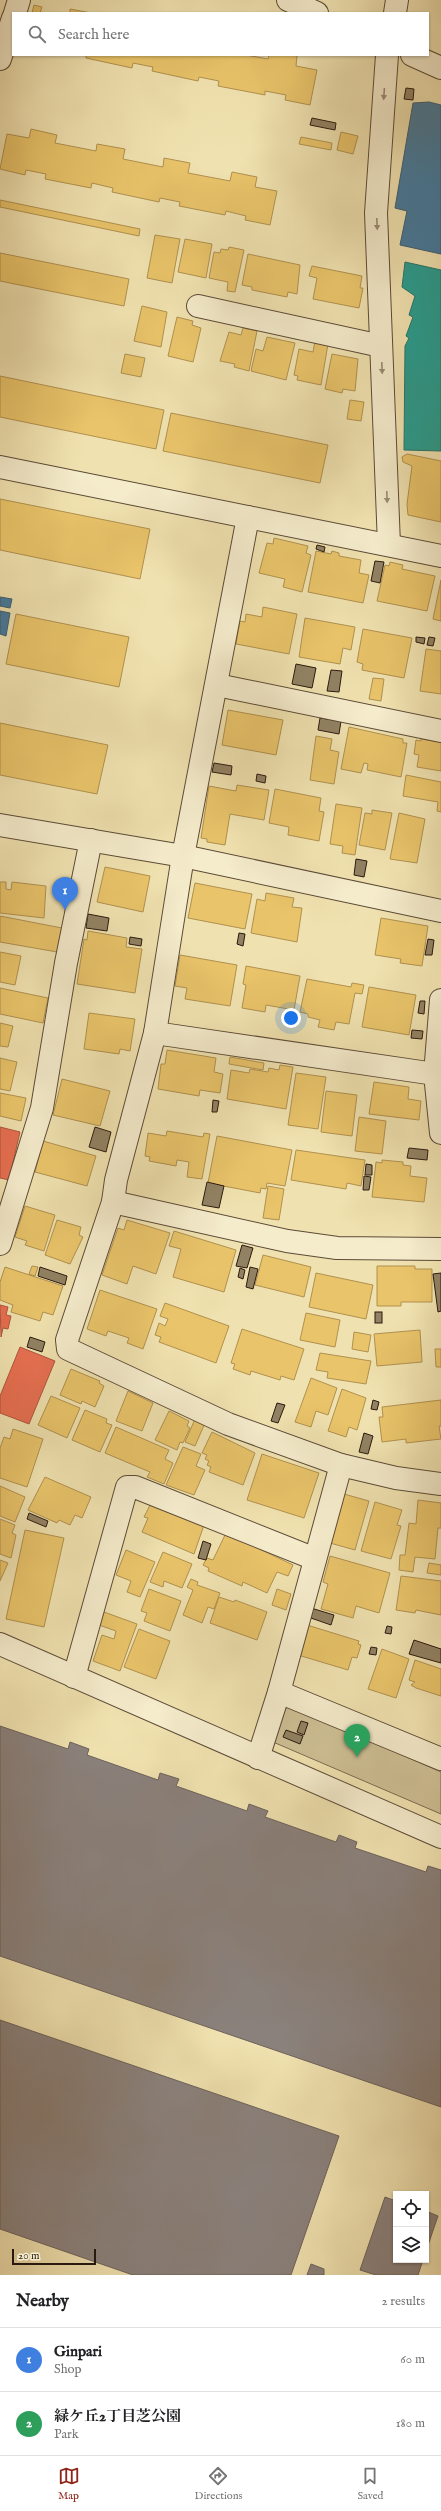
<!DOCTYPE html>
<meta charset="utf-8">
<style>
body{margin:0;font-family:"IM FELL English","Noto Serif JP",serif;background:#f6f6f6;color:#202124}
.controls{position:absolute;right:12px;bottom:12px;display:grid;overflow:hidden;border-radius:0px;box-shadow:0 1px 3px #0004}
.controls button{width:36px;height:36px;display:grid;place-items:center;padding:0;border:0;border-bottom:1px solid #e0e0e0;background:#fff;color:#202124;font:20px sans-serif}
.scale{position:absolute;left:12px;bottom:10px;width:84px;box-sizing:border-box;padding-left:4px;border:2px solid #2a190f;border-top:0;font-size:11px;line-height:14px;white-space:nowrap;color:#2a190f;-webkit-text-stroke:3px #f5eccc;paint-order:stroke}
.you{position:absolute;left:291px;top:1018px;width:14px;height:14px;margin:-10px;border:3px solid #fff;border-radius:50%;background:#1a73e8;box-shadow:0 0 0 6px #1a73e833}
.badge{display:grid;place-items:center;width:26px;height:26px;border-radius:50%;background:#8f2418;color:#fff;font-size:13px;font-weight:700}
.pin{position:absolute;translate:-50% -33px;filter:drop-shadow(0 1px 2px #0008)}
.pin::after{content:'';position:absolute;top:21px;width:14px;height:12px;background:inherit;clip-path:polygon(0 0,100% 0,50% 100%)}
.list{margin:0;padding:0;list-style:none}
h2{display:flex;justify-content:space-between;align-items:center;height:52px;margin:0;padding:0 16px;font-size:17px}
h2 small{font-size:13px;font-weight:400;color:#757577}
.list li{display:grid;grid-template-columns:26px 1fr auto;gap:12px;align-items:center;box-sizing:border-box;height:64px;padding:0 16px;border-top:1px solid #e0e0e0}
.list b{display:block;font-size:15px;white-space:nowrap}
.list p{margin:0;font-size:13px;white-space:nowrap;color:#757577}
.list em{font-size:13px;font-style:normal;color:#757577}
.icon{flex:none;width:22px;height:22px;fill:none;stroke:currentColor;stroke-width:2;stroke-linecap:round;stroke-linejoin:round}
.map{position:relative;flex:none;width:441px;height:2275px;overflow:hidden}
.search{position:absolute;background:#fff;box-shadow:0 1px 3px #0004;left:12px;right:12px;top:12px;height:44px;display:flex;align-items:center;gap:10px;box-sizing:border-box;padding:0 14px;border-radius:0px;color:#757577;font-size:15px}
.sheet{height:180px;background:#fff}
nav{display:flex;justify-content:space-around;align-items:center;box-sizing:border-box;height:56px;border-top:1px solid #e0e0e0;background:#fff;font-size:11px;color:#757577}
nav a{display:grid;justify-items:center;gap:2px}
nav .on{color:#8f2418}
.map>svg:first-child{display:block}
.green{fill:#cec095;stroke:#7c6c52}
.homes{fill:#e9c46a;stroke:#b0914f}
.shops{fill:#e76f51;stroke:#ae553d}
.schools{fill:#2a9d8f;stroke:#2a7569}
.public{fill:#457b9d;stroke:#3d5e72}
.industry{fill:#8a817c;stroke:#6d625b}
.building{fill:#918263;stroke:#2a190f}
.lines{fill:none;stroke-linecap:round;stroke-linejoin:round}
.minor-casing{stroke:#5c4b37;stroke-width:24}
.minor{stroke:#f5eccc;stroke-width:22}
.oneway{fill:#9a8d77}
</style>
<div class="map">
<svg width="441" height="2275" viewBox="0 0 441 2275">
<rect width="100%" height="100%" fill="#f0e2b0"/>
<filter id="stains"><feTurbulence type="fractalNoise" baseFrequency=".005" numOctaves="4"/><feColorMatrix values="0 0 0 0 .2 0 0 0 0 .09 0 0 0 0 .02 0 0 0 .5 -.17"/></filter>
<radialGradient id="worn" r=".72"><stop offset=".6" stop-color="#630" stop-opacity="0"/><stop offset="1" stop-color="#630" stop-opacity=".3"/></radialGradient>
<!-- green -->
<path class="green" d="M291,1706L441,1772V1814L273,1742L280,1711Z"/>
<!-- homes -->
<g class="homes">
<path d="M34,5L42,7L40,13H32Z"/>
<path d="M70,9L91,13H70Z"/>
<path d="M86,55H246L268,59L269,55H293L297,56L296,66L317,70L310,105L285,100L286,95L265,91V95L218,86L219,81L199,77L198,81L152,71L153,67L133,63L132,68L86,58Z"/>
<path d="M31,129L57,135L55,143L96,151L97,144L125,149L123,159L163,167L164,158L190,163L188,173L230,181L232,172L257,177L255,187L277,191L270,225L245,220L246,216L226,211L225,215L179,206L180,202L160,198L159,202L112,192L113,188L92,183L91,188L45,179L46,174L26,170L25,175L0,169L7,134L29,138Z"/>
<path d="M341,132L358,136L353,154L337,150Z"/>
<path d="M301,137L332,143L331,150L299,144Z"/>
<path d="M0,200L140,229L139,236L0,207Z"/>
<path d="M155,235L180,239L172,283L147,278Z"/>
<path d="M185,239L212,244L206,278L178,272Z"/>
<path d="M229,247L244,250L235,292L227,291L228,282L209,278L214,252L220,253L221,249L228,250Z"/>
<path d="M0,253L129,279L124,306L0,281Z"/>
<path d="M248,254L300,265L297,294L288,292L287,297L252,290V287L242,285Z"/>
<path d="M312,266L362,276L360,288H363L359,308L313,299L317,278L309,276Z"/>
<path d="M142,306L167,312L161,347L134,341Z"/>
<path d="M177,317L193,321L192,325L201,328L193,362L168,356Z"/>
<path d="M243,328L257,331L249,371L234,367L235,364L220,361L229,332L241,335Z"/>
<path d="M267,337L295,343L286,380L251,371L256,349L263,351Z"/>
<path d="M315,341L328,344L321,385L297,380L298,376L294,375L299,349L313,352Z"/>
<path d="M125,354L145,358L141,377L121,373Z"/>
<path d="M332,354L358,359L355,391L343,389L342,393L325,389Z"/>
<path d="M0,376L164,410L156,449L0,417Z"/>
<path d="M350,400L364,402L361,421L347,419Z"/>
<path d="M171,413L328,445L320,483L163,451Z"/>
<path d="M407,454L441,461V522L408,515L407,504L412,466L403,462L402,457Z"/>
<path d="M0,499L150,529L140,579L0,550Z"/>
<path d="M274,538L308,546L306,553L311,555L302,592L283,587L285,579L259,573L267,543L273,544Z"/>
<path d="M316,551L331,554L332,551L339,553V556L361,560L359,573L369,575L363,603L308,592Z"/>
<path d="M390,562L403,565L402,569L435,576L427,611L377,601L385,565L389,566Z"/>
<path d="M441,580V621L433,619Z"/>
<path d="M263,607L297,614L289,654L236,644L240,621L245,622L246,614L262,617Z"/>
<path d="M16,614L129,637L119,687L6,664Z"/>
<path d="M305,618L355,627L351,650L343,648L340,664L299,657Z"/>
<path d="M363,629L412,638L404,678L362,670L363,664L357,662Z"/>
<path d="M426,649L441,651V694L420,691Z"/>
<path d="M373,678L384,679L381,701L369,699Z"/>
<path d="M228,710L283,720L276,755L222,745Z"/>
<path d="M0,723L108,745L97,794L0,775Z"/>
<path d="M349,727L403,739V743H407L401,777L367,770L368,764L364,763L361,773L341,769Z"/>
<path d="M316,736L332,739L330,750L339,752L334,784L310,780Z"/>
<path d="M421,739L441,742V771L417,767L419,755L414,754L416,740L421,741Z"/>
<path d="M406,775L441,782V812L437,811L438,802L403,796Z"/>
<path d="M237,785L269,790L264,820L230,814L225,845L207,842V839L201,838L209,786L236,791Z"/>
<path d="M275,789L321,798L319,811L324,812L319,841L288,835L289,827L269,823Z"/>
<path d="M336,804L362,808L355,855L342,853L343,846L330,844Z"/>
<path d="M372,810L392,813L385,850L359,845L365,813L372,814Z"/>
<path d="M399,813L425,819L417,863L390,859Z"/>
<path d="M105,867L150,876L143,912L97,902Z"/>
<path d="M0,882H6V889L11,890L12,882L46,886L44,918L0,913Z"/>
<path d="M195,883L252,894L245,929L188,918Z"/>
<path d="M266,893L294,898L292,907L302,908L297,942L251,933L257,899L265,901Z"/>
<path d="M0,916L62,928L57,952L0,942Z"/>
<path d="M381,918L428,926L422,966L400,963L401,959L375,955Z"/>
<path d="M88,931L127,938L126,947L142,949L135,993L77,984L84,939L87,940Z"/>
<path d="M0,952L21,956L15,985L0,982Z"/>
<path d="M180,955L237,965L230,1006L185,999L187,988L175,986Z"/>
<path d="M246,966L300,976L294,1010L266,1005L265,1012L242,1008L246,985L243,984Z"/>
<path d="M307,979L351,987L352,983L364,985L362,994L355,993L349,1024L336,1022L334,1030L318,1027L320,1020L308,1017V1014L300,1012Z"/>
<path d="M369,987L416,995L409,1035L362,1027Z"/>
<path d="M0,988L48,998L43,1023L0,1014Z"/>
<path d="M89,1013L135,1019L130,1051L120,1049L119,1054L84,1049Z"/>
<path d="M0,1023L13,1026L8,1047L0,1046Z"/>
<path d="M167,1050L216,1058L214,1072L223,1074L220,1093L200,1090L199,1096L158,1089L161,1064H165Z"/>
<path d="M230,1057L264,1063L263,1070L229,1064Z"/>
<path d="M0,1058L17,1062L10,1091L0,1089Z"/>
<path d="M280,1065L293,1067L286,1109L227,1099L231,1070L249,1073L250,1069L268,1072L269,1068L279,1070Z"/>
<path d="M296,1073L326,1077L318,1129L288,1125Z"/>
<path d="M62,1079L110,1091L100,1126L53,1115Z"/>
<path d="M374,1082L409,1087L408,1099L421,1101L419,1120L369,1114Z"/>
<path d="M326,1091L357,1095L352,1136L321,1132Z"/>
<path d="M0,1093L26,1098L21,1121L0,1116Z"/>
<path d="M359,1117L386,1121L382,1154L355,1151Z"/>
<path d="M167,1131L203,1137L204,1133L210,1134L202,1179L187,1177L189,1162L177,1160L176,1166L149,1161L150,1157L145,1156L148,1133L166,1136Z"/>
<path d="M217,1136L292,1150L285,1186L267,1183L266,1189L261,1188L260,1193L208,1183Z"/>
<path d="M43,1141L96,1156L87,1186L35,1172Z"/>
<path d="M296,1150L365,1160L361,1186L347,1183L346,1189L291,1180Z"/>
<path d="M382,1160L403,1162V1165L411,1166L410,1176L427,1178L424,1202L372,1197L376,1162L382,1163Z"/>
<path d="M268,1186L284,1189L279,1220L263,1218Z"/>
<path d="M25,1206L55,1215L44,1251L25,1245L27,1241L15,1237Z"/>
<path d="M57,1220L81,1227L79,1235L83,1237L70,1264L45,1255Z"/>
<path d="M127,1220L170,1233L156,1274L133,1266L127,1284L102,1275L118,1228L124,1230Z"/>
<path d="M174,1231L236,1250L224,1292L173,1277L181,1249L169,1246Z"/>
<path d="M263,1255L311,1267L304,1297L255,1285Z"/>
<path d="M32,1266L38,1267L35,1276L29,1274Z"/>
<path d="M377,1266H415V1269H432V1302H401V1306H377Z"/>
<path d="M5,1267L63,1286L53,1315L43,1312L40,1321L11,1312L13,1305L0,1300V1282Z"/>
<path d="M316,1273L373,1285L366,1319L309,1307Z"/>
<path d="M100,1290L157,1309L143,1349L127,1343L129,1338L108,1331L106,1336L87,1329Z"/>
<path d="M165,1303L229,1326L216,1363L159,1342L161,1337L155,1335L159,1323L165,1326L168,1319L160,1316Z"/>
<path d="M306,1313L340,1320L335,1347L300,1340Z"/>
<path d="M242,1329L304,1349L294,1380L281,1376L280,1380L251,1371L250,1375L233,1369L235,1364L231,1363Z"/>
<path d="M420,1330L422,1362L377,1366L374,1334Z"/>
<path d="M354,1332L371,1335L368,1352L352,1349Z"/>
<path d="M435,1349H441V1367H436Z"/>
<path d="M320,1353L371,1361L366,1384L327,1378L328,1372L316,1370Z"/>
<path d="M71,1369L100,1381L99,1383L104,1386L95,1407L82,1401L81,1404L60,1395Z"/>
<path d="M311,1378L337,1388L328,1415L316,1411L311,1427L295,1422Z"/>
<path d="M342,1389L366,1398L357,1430L349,1427L346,1437L328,1431Z"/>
<path d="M128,1391L153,1403L142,1431L116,1421Z"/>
<path d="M51,1396L80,1408L67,1438L38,1425Z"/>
<path d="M441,1400V1426H439L441,1439L406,1443V1439L382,1442L379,1417H383L382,1407Z"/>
<path d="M85,1410L107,1419L106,1423L112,1425L100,1452L72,1440Z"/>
<path d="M169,1411L189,1421L187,1426L190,1428L183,1443L180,1442L177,1450L155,1440Z"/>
<path d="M195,1419L205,1423L195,1446L185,1442Z"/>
<path d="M116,1427L169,1450L165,1459L173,1463L164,1484L147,1477L150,1472L105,1453Z"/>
<path d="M13,1429L43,1439L27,1487L0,1478V1448L4,1437L10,1439Z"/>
<path d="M212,1432L255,1453L243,1485L209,1472L211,1467L207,1465L209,1461L205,1459L207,1455L202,1453Z"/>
<path d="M183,1447L201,1454L196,1466L205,1470L194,1495L166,1485Z"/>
<path d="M262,1454L319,1473L304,1518L247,1500Z"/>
<path d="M45,1477L91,1497L82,1518L75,1515L70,1525L59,1520L57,1523L28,1510Z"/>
<path d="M0,1486L25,1497L15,1522L0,1516Z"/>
<path d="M344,1494L369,1501L355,1550L330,1543Z"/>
<path d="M418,1500L441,1503V1528H438L435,1559L415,1557L413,1572L399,1570L400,1555H405L409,1523L416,1524Z"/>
<path d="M375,1502L402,1510L397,1525L401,1526L391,1559L361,1551Z"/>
<path d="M151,1503L204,1525L194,1554L142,1532L148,1518L144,1517Z"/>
<path d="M0,1519L15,1525L12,1533L16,1535L11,1558L0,1554Z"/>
<path d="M25,1530L64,1538L44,1627L6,1619Z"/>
<path d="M226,1533L293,1565L288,1576L277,1572L267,1593L243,1582L242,1586L208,1571L209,1568L203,1565L207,1558L213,1560Z"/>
<path d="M126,1550L155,1562L140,1597L127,1592L131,1581L116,1575Z"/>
<path d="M163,1552L192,1564L182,1588L164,1581L163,1587L150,1582Z"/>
<path d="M330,1556L390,1573L379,1613L356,1606L353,1618L321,1609L328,1584L323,1582Z"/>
<path d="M0,1560L8,1563L0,1581Z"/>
<path d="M429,1563L441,1565V1575L427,1573Z"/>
<path d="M401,1576L441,1581V1615L416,1610L415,1613L396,1610Z"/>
<path d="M191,1579L198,1582L197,1585L220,1593L214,1609L208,1607L202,1623L183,1615L193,1590L187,1587Z"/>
<path d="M149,1589L181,1601L170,1631L144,1621L147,1613L141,1611Z"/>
<path d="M277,1589L291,1594L286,1610L272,1605Z"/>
<path d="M219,1597L234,1602L235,1600L267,1612L257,1640L210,1623Z"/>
<path d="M104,1612L137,1624L120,1671L93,1661L102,1635L114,1639L116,1631L99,1625Z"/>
<path d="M307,1625L359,1641L358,1644L361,1645L357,1658L352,1657L348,1670L298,1655Z"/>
<path d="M139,1629L170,1641L156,1679L124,1667Z"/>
<path d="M382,1649L409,1659L396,1698L368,1689Z"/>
<path d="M415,1660L441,1669V1696L416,1688L411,1685L415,1682L409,1680Z"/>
</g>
<!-- shops -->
<g class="shops">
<path d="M0,1127L20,1132L9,1180L0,1178Z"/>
<path d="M0,1305L8,1307L6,1315L11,1316L8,1329L3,1328L1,1337Z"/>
<path d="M20,1347L55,1361L29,1424L0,1413V1396Z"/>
</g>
<!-- schools -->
<path class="schools" d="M405,262L441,270V451L404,450L405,346L409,338L406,336L413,317L409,315L415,296L402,287Z"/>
<!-- public -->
<g class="public">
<path d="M429,102L441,105V254L400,245L407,211L395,208L413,103Z"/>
<path d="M0,597L12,599L10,608L0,606Z"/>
<path d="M0,611L10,613L6,636L0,634Z"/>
</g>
<!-- industry -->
<g class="industry">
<path d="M0,1726L68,1749L70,1742L89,1749L87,1755L158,1780L160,1773L179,1779L176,1786L247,1811L249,1804L268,1811L265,1817L336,1842L339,1835L357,1842L355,1848L426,1872L428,1866L441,1870V2107L0,1956Z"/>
<path d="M0,2020L339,2136L291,2275H133L0,2229Z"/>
<path d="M385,2197L396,2201V2260H423L418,2275H376L360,2270Z"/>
<path d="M426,2211L438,2216L426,2251Z"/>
<path d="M311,2264L324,2269V2275H307Z"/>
</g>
<!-- building -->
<g class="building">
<path d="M406,88L414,89L413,100L404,99Z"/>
<path d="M312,118L336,123L335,130L310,125Z"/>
<path d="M317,545L325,547L324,552L316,549Z"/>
<path d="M375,561L384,562L380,583L371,581Z"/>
<path d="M416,637L425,638L424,644L416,642Z"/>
<path d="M429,637L435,638L433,646L427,645Z"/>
<path d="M296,664L316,668L312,688L292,684Z"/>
<path d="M331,670L342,671L339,692L327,691Z"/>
<path d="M320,718L341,721L339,734L318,730Z"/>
<path d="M214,763L232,766L231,775L212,772Z"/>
<path d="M257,774L266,776L265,783L256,781Z"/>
<path d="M356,859L367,861L364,877L354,875Z"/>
<path d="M88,914L109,918L107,931L86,928Z"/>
<path d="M239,933L245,934L243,946L237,944Z"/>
<path d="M130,937L142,939L141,946L129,944Z"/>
<path d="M428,939L434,940L432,955H425Z"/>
<path d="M420,1001H425L424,1014L418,1013Z"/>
<path d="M412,1030L423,1031L422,1039L411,1038Z"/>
<path d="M213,1100L219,1101L217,1112H212Z"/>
<path d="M95,1127L111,1132L106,1152L89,1147Z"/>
<path d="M409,1148L428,1150L427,1160L407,1158Z"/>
<path d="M366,1164L372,1165V1175H365Z"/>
<path d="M364,1176L371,1177L369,1190H363Z"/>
<path d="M207,1182L224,1186L219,1208L202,1205Z"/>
<path d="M242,1245L253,1248L247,1268L236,1266Z"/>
<path d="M40,1267L67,1276L65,1285L38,1276Z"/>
<path d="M250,1267L258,1269L253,1289L246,1287Z"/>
<path d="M240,1268L245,1270L243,1279L238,1277Z"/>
<path d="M441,1273V1311L438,1312L433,1274Z"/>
<rect x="375" y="1312" width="7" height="11"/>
<path d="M30,1337L45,1342L42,1352L27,1347Z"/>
<path d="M373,1400L379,1402L377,1410L371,1409Z"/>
<path d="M277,1403L285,1405L278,1423L271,1421Z"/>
<path d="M364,1433L373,1436L368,1454L359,1452Z"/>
<path d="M29,1513L48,1521L46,1527L27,1519Z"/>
<path d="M203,1541L211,1544L206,1560L198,1558Z"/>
<path d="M311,1608L334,1615L331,1625L308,1617Z"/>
<path d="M387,1626L392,1627L391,1634L385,1633Z"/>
<path d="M414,1640L441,1649V1663L409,1654Z"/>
<path d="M371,1647L377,1648L376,1655L369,1654Z"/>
<path d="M301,1721L308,1723L304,1735L297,1732Z"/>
<path d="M286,1730L303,1736L300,1744L283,1737Z"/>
</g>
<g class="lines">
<!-- minor casing -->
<g class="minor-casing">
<g id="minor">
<path d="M288,0L317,13"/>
<path d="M15,13L19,0"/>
<path d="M395,13L397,0"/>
<path d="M387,55L376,213L389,545"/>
<path d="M412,55L441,68"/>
<path d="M0,59L13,18"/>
<path d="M198,306L381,346"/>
<path d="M0,467L441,556"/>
<path d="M248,517L183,856L155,1033L116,1180L113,1202L67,1340L68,1349L228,1424L341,1465L396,1478L441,1484"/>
<path d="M217,685L441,731"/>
<path d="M0,825L183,856L441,911"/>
<path d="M441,1000L435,1074L441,1133"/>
<path d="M155,1033L435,1074"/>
<path d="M113,1202L287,1241L337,1248L441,1249"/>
<path d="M0,1244L42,1108L66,963L91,840"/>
<path d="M341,1465L279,1692L441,1759"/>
<path d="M0,1644L441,1837"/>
<path d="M74,1677L127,1487H135L315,1559"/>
<path d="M258,1758L279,1692"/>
</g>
</g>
<!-- minor -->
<use href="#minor" class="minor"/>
</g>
<!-- one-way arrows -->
<defs><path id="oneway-solid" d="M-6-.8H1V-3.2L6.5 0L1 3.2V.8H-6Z"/></defs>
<g class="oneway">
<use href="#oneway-solid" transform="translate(384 94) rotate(94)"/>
<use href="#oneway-solid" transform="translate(377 224) rotate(88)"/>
<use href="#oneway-solid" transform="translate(382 368) rotate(88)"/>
<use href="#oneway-solid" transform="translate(387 497) rotate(88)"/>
</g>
<rect width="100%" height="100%" filter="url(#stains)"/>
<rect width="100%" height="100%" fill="url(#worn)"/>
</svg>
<div class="controls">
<button><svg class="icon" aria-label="locate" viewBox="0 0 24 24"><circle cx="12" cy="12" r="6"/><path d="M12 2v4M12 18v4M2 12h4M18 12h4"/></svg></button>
<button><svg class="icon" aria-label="layers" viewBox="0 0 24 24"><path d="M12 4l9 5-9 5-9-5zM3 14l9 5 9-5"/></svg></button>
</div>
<div class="scale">20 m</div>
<div class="you"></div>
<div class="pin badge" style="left:65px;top:910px;background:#3f7fe0">1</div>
<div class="pin badge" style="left:357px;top:1757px;background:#2e9e5b">2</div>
<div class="search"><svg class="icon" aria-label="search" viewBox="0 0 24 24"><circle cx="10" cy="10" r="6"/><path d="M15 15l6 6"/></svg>Search here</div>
</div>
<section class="sheet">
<h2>Nearby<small>2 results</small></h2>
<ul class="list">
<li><span class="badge" style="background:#3f7fe0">1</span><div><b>Ginpari</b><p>Shop</p></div><em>60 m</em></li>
<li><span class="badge" style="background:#2e9e5b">2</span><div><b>緑ケ丘2丁目芝公園</b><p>Park</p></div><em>180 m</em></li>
</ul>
</section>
<nav>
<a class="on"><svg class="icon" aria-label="map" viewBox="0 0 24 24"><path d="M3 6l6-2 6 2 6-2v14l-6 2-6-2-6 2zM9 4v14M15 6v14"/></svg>Map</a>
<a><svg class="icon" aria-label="directions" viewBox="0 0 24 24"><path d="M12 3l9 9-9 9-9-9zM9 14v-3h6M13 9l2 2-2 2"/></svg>Directions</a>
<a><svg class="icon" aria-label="saved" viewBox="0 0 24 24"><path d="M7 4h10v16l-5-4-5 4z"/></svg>Saved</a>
</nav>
